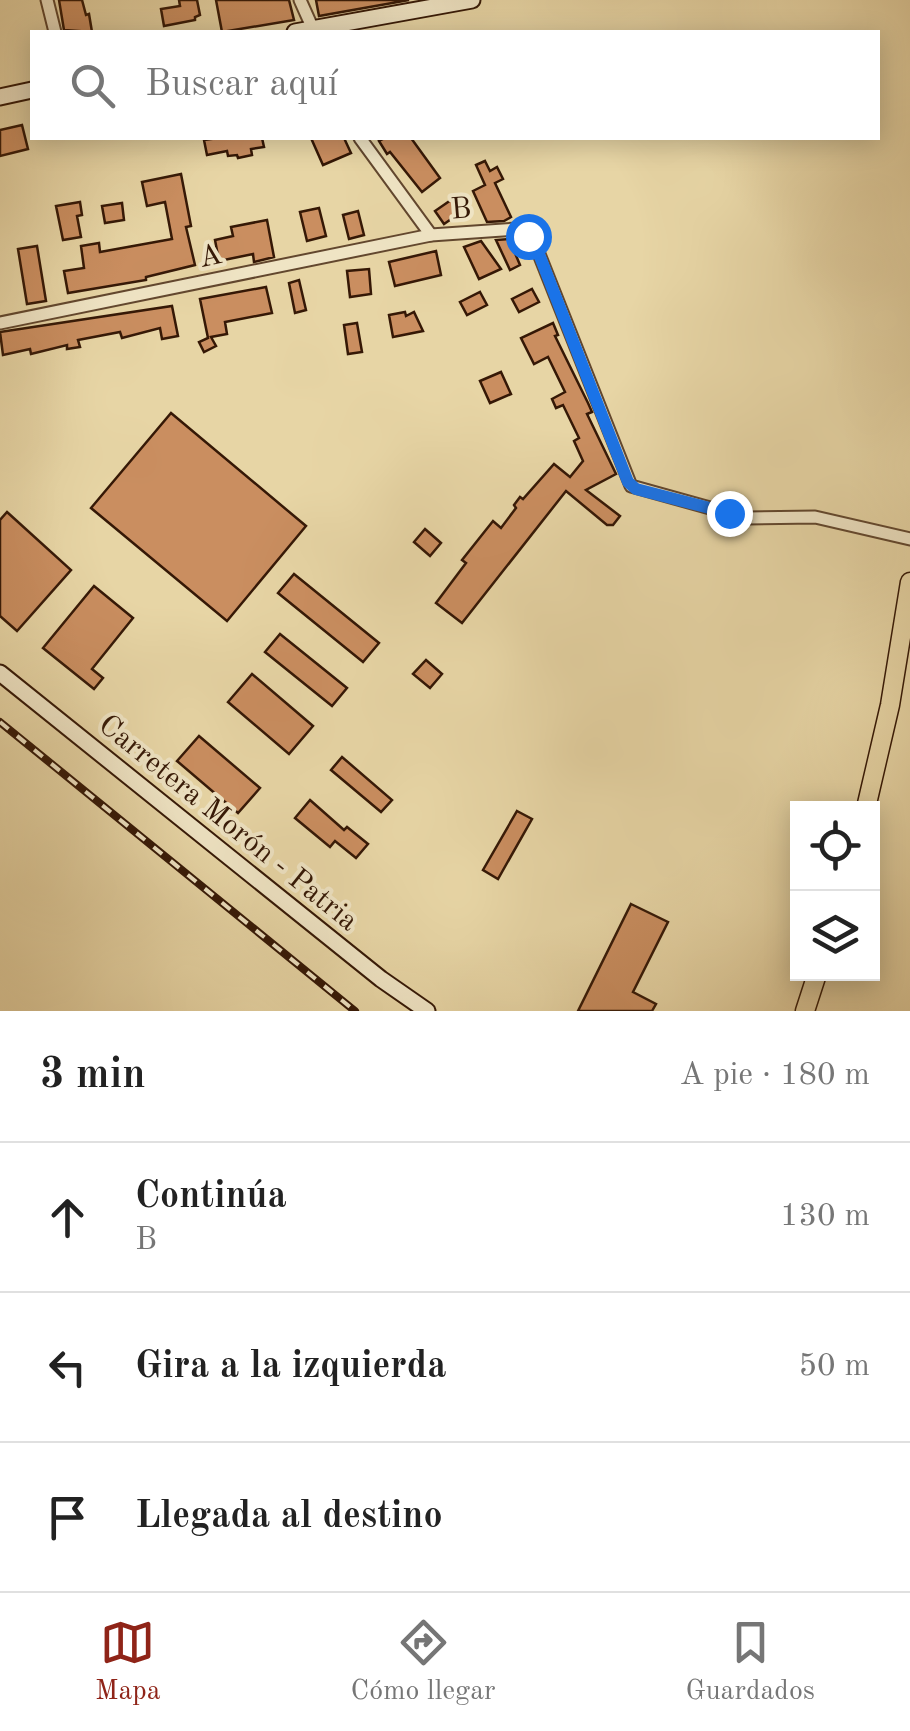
<!DOCTYPE html>
<html lang="es">
<meta charset="utf-8">
<style>
body{margin:0;font-family:"Old Standard TT",serif;background:#f2f2f2;color:#222}
.controls{position:absolute;right:30px;bottom:30px;display:grid;overflow:hidden;border-radius:0px;box-shadow:0 5px 25px #0003}
.controls button{width:90px;height:90px;display:grid;place-items:center;padding:0;border:0;border-bottom:2px solid #e0e0e0;background:#fff;color:#222;font:50px sans-serif}
.stop{position:absolute;width:30px;height:30px;margin:-22px;border:8px solid #1a73e8;border-radius:50%;background:#fff}
.stop.end{background:#1a73e8;border-color:#fff;box-shadow:0 2px 10px #0008}
.list{margin:0;padding:0;list-style:none}
h2{display:flex;justify-content:space-between;align-items:center;height:130px;margin:0;padding:0 40px;font-size:42px}
h2 small{font-size:32px;font-weight:400;color:#767676}
.list li{display:grid;grid-template-columns:65px 1fr auto;gap:30px;align-items:center;box-sizing:border-box;height:150px;padding:0 40px;border-top:2px solid #e0e0e0}
.list b{display:block;font-size:38px;white-space:nowrap}
.list p{margin:0;font-size:32px;white-space:nowrap;color:#767676}
.list em{font-size:32px;font-style:normal;color:#767676}
.icon{flex:none;width:55px;height:55px;fill:none;stroke:currentColor;stroke-width:2;stroke-linecap:round;stroke-linejoin:round}
.map{position:relative;flex:none;width:910px;height:1011px;overflow:hidden}
.search{position:absolute;background:#fff;box-shadow:0 5px 25px #0003;left:30px;right:30px;top:30px;height:110px;display:flex;align-items:center;gap:25px;box-sizing:border-box;padding:0 35px;border-radius:0px;color:#767676;font-size:38px}
.sheet{height:580px;background:#fff}
nav{display:flex;justify-content:space-around;align-items:center;box-sizing:border-box;height:140px;border-top:2px solid #e0e0e0;background:#fff;font-size:28px;color:#767676}
nav a{display:grid;justify-items:center;gap:5px}
nav .on{color:#8f2418}
.map>svg:first-child{display:block}
.building{fill:#ca8e60;stroke:#351806;stroke-width:2.5}
.lines{fill:none;stroke-linecap:round;stroke-linejoin:round}
.street-casing{stroke:#62472e;stroke-width:15}
.secondary-casing{stroke:#351806;stroke-width:19}
.primary-casing{stroke:#351806;stroke-width:21}
.street{stroke:#efe4c4;stroke-width:11}
.secondary{stroke:#efe4c4;stroke-width:15}
.primary{stroke:#e7d5a5;stroke-width:18}
.rail-casing{stroke:#351806;stroke-width:8}
.rail{stroke:#efe4c4;stroke-width:4;stroke-dasharray:11;stroke-linecap:butt}
.route{stroke:#1a73e8;stroke-width:12}
.labels{text-anchor:middle;stroke-width:8;stroke-linejoin:round;paint-order:stroke}
.street-label{font-size:30px;fill:#351806;stroke:#efe4c4}
</style>
<div class="map">
<svg width="910" height="1011" viewBox="0 0 910 1011">
<rect width="100%" height="100%" fill="#e7d5a5"/>
<filter id="stains"><feTurbulence type="fractalNoise" baseFrequency=".002" numOctaves="4"/><feColorMatrix values="0 0 0 0 .2 0 0 0 0 .09 0 0 0 0 .02 0 0 0 .5 -.17"/></filter>
<radialGradient id="worn" r=".72"><stop offset=".6" stop-color="#630" stop-opacity="0"/><stop offset="1" stop-color="#630" stop-opacity=".3"/></radialGradient>
<!-- building -->
<g class="building">
<path d="M59,0H82L86,15L89,14L92,32L64,30Z"/>
<path d="M179,0H197L200,15L195,17V20L164,26L161,9L180,6Z"/>
<path d="M216,0H289L294,20L222,32Z"/>
<path d="M316,0H409L319,16Z"/>
<path d="M22,125L28,149L0,156V130Z"/>
<path d="M218,138H262L264,147L251,149L252,155L238,158L237,155L228,156L227,151L207,155L204,140Z"/>
<path d="M311,138H344L351,153L323,165Z"/>
<path d="M385,138H411L440,178L422,192L390,152L387,154L379,141Z"/>
<path d="M485,161L490,171L497,167L503,179L495,183L511,217L504,221L487,222L473,191L485,185L476,165Z"/>
<path d="M181,174L191,226L186,227L195,265L146,277V280L68,293L64,271L84,268L81,246L99,243L100,252L172,239L165,202L147,206L142,182Z"/>
<path d="M451,200L460,213L444,224L435,211Z"/>
<path d="M80,202L82,215L77,216L81,237L63,240L56,206Z"/>
<path d="M122,203L124,220L105,223L102,206Z"/>
<path d="M319,208L326,236L307,241L300,212Z"/>
<path d="M358,211L364,235L349,239L343,215Z"/>
<path d="M267,220L274,257L254,262L253,254L219,261L215,240L233,236L231,227Z"/>
<path d="M509,239L520,265L510,270L496,240Z"/>
<path d="M481,241L501,269L479,279L464,247Z"/>
<path d="M37,246L46,301L27,304L18,249Z"/>
<path d="M436,251L441,275L395,286L389,262Z"/>
<path d="M369,269L371,294L350,297L347,271Z"/>
<path d="M299,280L306,310L295,313L289,283Z"/>
<path d="M266,287L272,313L225,322L227,334L211,337L216,346L204,352L199,342L208,338L200,299Z"/>
<path d="M532,289L539,302L519,312L512,299Z"/>
<path d="M480,292L487,305L467,315L460,302Z"/>
<path d="M172,306L178,336L162,339L160,328L122,338L120,332L78,340L80,347L67,349V345L31,354L30,349L3,355L0,332Z"/>
<path d="M405,312L406,316L414,312L423,331L393,337L389,315Z"/>
<path d="M357,323L362,352L348,354L344,325Z"/>
<path d="M553,323L558,335L555,336L588,403L592,412L587,414L616,474L586,490L620,516L613,525H607L566,491L462,623L436,603L466,563L462,560L493,521L501,528L516,508L514,505L520,497L523,499L554,464L570,477L583,461L574,441L579,438L563,405L556,408L552,399L565,392L548,357L534,364L521,338Z"/>
<path d="M501,372L511,394L490,403L480,381Z"/>
<path d="M171,413L306,526L227,621L91,508Z"/>
<path d="M7,512L71,570L17,631L0,616V520Z"/>
<path d="M425,529L441,543L430,556L414,542Z"/>
<path d="M294,574L379,643L363,662L278,593Z"/>
<path d="M94,586L133,618L92,669L103,678L94,689L43,648Z"/>
<path d="M280,634L347,688L332,706L265,652Z"/>
<path d="M426,660L442,674L430,688L413,674Z"/>
<path d="M252,674L313,726L289,754L228,702Z"/>
<path d="M199,736L260,788L238,813L177,761Z"/>
<path d="M342,757L392,800L381,812L331,770Z"/>
<path d="M310,800L344,830L347,827L368,844L356,858L335,841L330,847L295,818Z"/>
<path d="M517,811L532,819L498,879L483,870Z"/>
<path d="M631,904L668,922L633,992L656,1004L652,1011H578Z"/>
</g>
<g class="lines">
<!-- street casing -->
<g class="street-casing">
<g id="street">
<path d="M47,0L55,32"/>
<path d="M300,0L313,29"/>
<path d="M360,138L431,235"/>
<path d="M0,323L431,235L517,229L528,236L537,249L631,486L746,518L815,517L910,539"/>
</g>
</g>
<!-- secondary casing -->
<g class="secondary-casing">
<g id="secondary">
<path d="M295,32L472,0"/>
<path d="M0,97L32,90"/>
<path d="M0,673L381,979L427,1011"/>
</g>
</g>
<!-- primary casing -->
<g class="primary-casing">
<g id="primary">
<path d="M866,808L890,705L910,582"/>
<path d="M805,1011L817,974"/>
</g>
</g>
<!-- street -->
<use href="#street" class="street"/>
<!-- secondary -->
<use href="#secondary" class="secondary"/>
<!-- primary -->
<use href="#primary" class="primary"/>
<!-- rail casing -->
<g class="rail-casing">
<path id="rail" d="M0,722L355,1011"/>
</g>
<!-- rail -->
<use href="#rail" class="rail"/>
</g>
<g class="lines">
<!-- route -->
<path class="route" d="M528,236L537,249L628,482L636,489L729,513"/>
</g>
<g class="labels">
<!-- street labels -->
<g class="street-label">
<text transform="translate(461 208) rotate(-5)" y="10">B</text>
<text transform="translate(210 255) rotate(-12)" y="10">A</text>
<text transform="translate(229 822) rotate(39)" y="10">Carretera Morón - Patria</text>
</g>
</g>
<rect width="100%" height="100%" filter="url(#stains)"/>
<rect width="100%" height="100%" fill="url(#worn)"/>
</svg>
<div class="controls">
<button><svg class="icon" aria-label="locate" viewBox="0 0 24 24"><circle cx="12" cy="12" r="6"/><path d="M12 2v4M12 18v4M2 12h4M18 12h4"/></svg></button>
<button><svg class="icon" aria-label="layers" viewBox="0 0 24 24"><path d="M12 4l9 5-9 5-9-5zM3 14l9 5 9-5"/></svg></button>
</div>
<div class="stop" style="left:528px;top:236px"></div>
<div class="stop end" style="left:729px;top:513px"></div>
<div class="search"><svg class="icon" aria-label="search" viewBox="0 0 24 24"><circle cx="10" cy="10" r="6"/><path d="M15 15l6 6"/></svg>Buscar aquí</div>
</div>
<section class="sheet">
<h2>3 min<small>A pie · 180 m</small></h2>
<ul class="list">
<li><svg class="icon" aria-label="ahead" viewBox="0 0 24 24"><path d="M12 20V5M6 11l6-6 6 6"/></svg><div><b>Continúa</b><p>B</p></div><em>130 m</em></li>
<li><svg class="icon" aria-label="left" viewBox="0 0 24 24"><path d="M17 20v-9H6M10 6l-5 5 5 5"/></svg><div><b>Gira a la izquierda</b></div><em>50 m</em></li>
<li><svg class="icon" aria-label="arrive" viewBox="0 0 24 24"><path d="M6 21V4h12l-3 4 3 4H6"/></svg><div><b>Llegada al destino</b></div></li>
</ul>
</section>
<nav>
<a class="on"><svg class="icon" aria-label="map" viewBox="0 0 24 24"><path d="M3 6l6-2 6 2 6-2v14l-6 2-6-2-6 2zM9 4v14M15 6v14"/></svg>Mapa</a>
<a><svg class="icon" aria-label="directions" viewBox="0 0 24 24"><path d="M12 3l9 9-9 9-9-9zM9 14v-3h6M13 9l2 2-2 2"/></svg>Cómo llegar</a>
<a><svg class="icon" aria-label="saved" viewBox="0 0 24 24"><path d="M7 4h10v16l-5-4-5 4z"/></svg>Guardados</a>
</nav>
